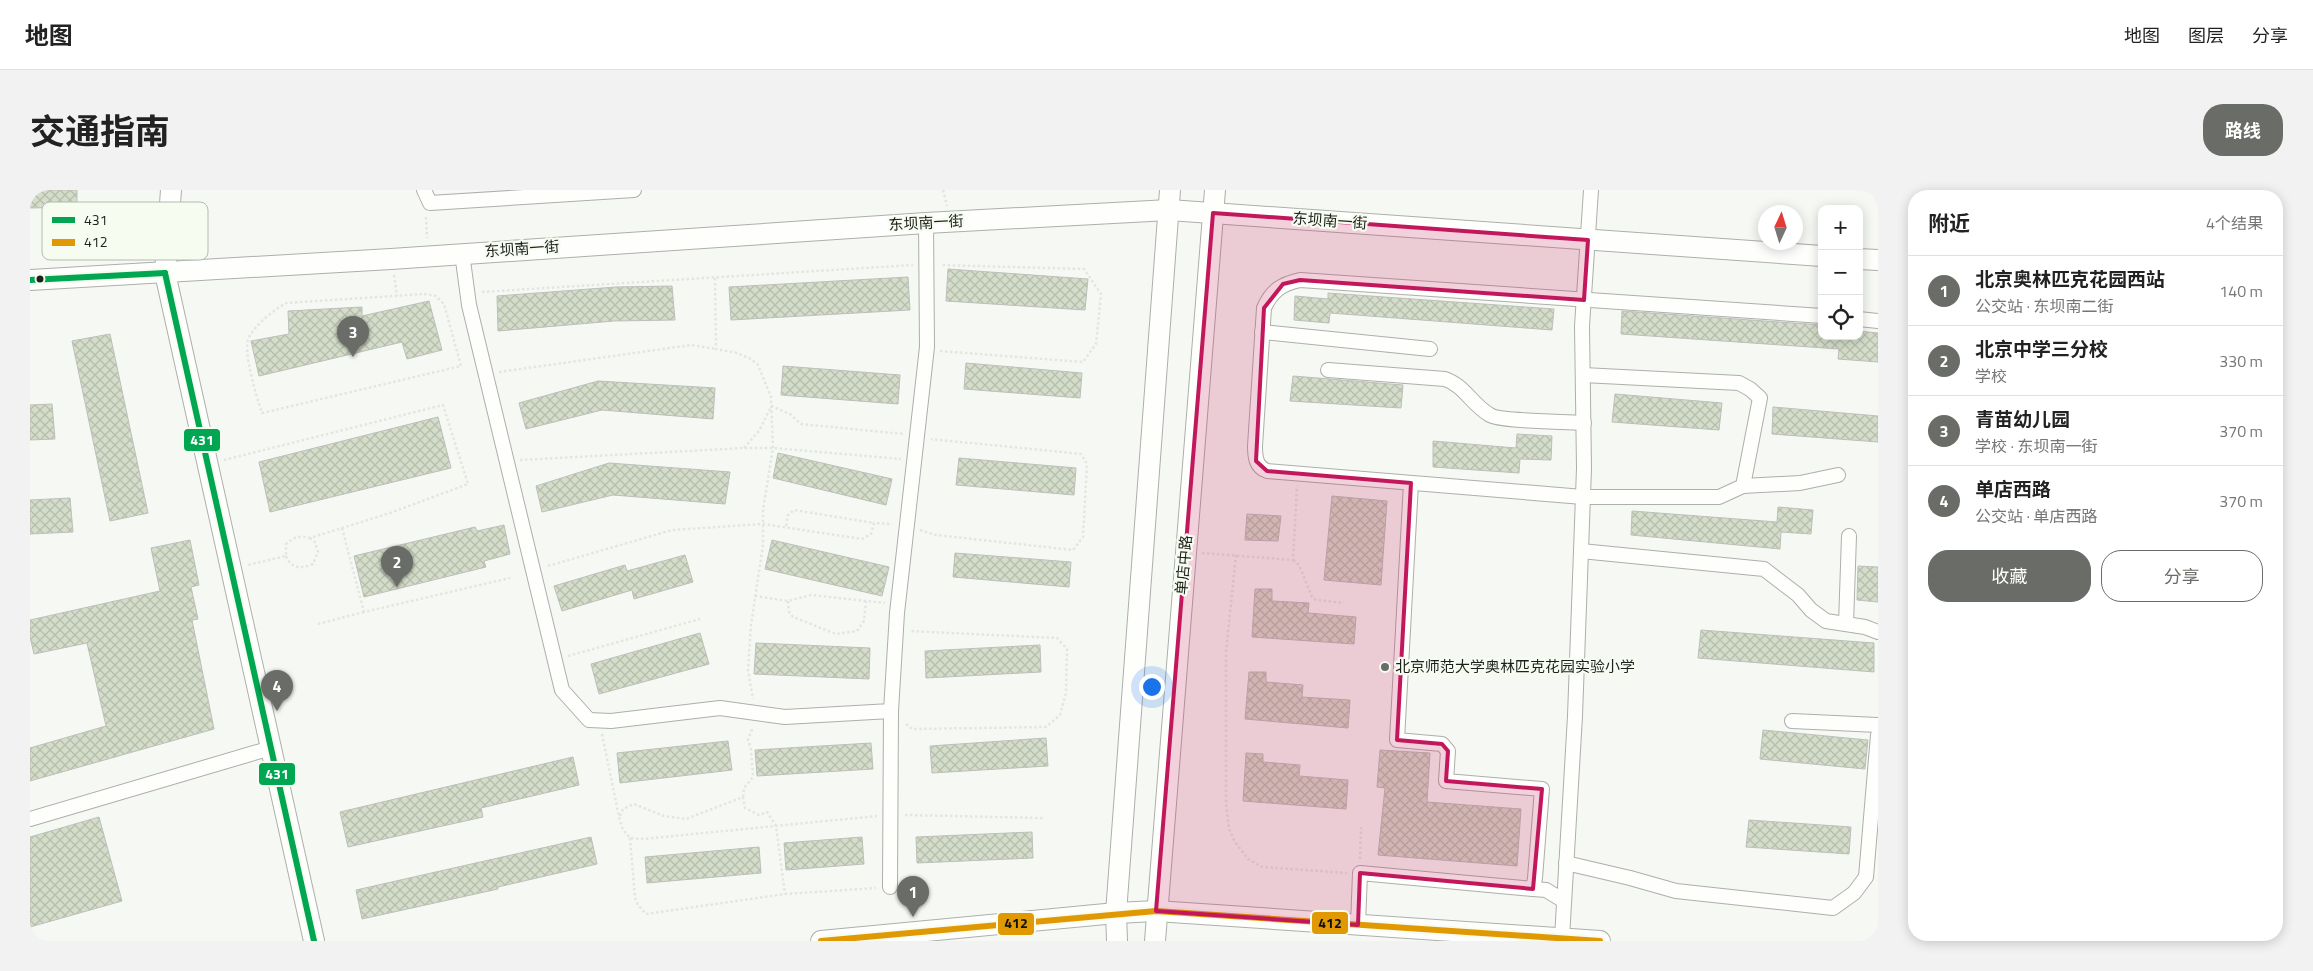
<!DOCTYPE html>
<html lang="zh">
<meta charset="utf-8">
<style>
body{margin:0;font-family:"Titillium Web","Noto Sans SC",sans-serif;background:#f2f2f2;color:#222}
.controls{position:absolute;right:15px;top:15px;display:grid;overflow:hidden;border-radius:10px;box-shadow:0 2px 12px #0003}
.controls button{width:45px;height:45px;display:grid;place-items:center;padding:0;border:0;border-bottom:1px solid #e0e0e0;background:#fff;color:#222;font:25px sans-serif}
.compass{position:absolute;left:1728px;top:15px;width:45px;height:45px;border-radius:50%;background:#fff;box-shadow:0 2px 12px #0003;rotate:4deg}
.you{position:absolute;left:1121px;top:496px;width:18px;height:18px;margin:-12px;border:4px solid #fff;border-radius:50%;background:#1a73e8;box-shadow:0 0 0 8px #1a73e833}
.badge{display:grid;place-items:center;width:32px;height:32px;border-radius:50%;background:#6a6c67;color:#fff;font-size:16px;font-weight:700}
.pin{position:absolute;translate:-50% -41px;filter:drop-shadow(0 1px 2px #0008)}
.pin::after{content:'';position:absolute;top:26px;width:18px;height:15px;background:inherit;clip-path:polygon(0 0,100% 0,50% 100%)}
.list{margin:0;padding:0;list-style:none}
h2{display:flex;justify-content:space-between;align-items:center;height:65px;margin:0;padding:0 20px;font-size:21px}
h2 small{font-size:16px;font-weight:400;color:#767676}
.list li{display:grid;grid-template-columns:32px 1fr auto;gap:15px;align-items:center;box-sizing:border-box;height:70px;padding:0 20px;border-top:1px solid #e0e0e0}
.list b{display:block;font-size:19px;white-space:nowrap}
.list p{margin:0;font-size:16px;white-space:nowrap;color:#767676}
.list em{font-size:16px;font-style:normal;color:#767676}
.actions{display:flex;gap:10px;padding:15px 20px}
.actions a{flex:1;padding:11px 0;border:1px solid #6a6c67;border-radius:20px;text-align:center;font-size:18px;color:#6a6c67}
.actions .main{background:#6a6c67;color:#fff}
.icon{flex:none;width:28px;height:28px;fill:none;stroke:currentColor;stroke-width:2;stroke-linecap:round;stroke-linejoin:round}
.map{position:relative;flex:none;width:1848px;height:751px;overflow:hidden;border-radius:20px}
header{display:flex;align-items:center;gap:30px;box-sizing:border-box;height:70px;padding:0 25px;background:#fff;border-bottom:1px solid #e0e0e0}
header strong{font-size:24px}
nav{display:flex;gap:28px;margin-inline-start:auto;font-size:18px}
.intro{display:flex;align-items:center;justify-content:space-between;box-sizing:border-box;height:120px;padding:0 30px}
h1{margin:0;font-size:35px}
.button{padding:12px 22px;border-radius:20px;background:#6a6c67;color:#fff;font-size:18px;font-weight:700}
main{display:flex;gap:30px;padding:0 30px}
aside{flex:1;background:#fff;border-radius:20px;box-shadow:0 2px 12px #0003}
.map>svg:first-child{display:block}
.building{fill:url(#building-cross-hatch);stroke:#bdbfba}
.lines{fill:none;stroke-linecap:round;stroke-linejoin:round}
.street-casing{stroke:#adafaa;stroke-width:16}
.secondary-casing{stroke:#adafaa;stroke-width:22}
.path{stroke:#e3e5e3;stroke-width:2.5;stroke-dasharray:2.5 2.5;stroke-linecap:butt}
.street{stroke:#fefefd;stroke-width:14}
.secondary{stroke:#fefefd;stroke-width:20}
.bus-1-casing{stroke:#f6fcf0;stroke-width:10}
.bus-2-casing{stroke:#f6fcf0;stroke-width:10}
.bus-1{stroke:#00a651;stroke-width:6}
.bus-2{stroke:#e19903;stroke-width:6}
.marked{fill:#c2185b;fill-opacity:0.2;stroke:#c2185b;stroke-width:4;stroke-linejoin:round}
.bus-dot{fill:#1e201c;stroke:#f6fcf0;stroke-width:2}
.poi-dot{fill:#6a6c67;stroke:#f6fcf0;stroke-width:2}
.labels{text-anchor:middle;stroke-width:4.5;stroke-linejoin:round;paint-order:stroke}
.street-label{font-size:15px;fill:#1e201c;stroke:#f6fcf0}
.poi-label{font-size:15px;fill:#1e201c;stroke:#f6fcf0;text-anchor:start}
.key{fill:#f6fcf0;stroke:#b5bab0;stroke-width:1}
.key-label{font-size:14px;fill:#1e201c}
.line-badge{stroke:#f6fcf0;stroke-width:2}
.badge-label{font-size:14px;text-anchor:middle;font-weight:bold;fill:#fff}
.pale-badge-label{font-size:14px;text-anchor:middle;font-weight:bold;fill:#111}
</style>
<header>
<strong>地图</strong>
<nav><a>地图</a><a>图层</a><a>分享</a></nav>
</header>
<div class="intro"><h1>交通指南</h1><a class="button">路线</a></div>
<main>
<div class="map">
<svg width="1848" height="751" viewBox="0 0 1848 751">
<defs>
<pattern id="building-cross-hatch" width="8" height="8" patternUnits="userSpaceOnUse" patternTransform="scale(1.25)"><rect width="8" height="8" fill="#d4ddc9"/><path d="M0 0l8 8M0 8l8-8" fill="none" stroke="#b6bdac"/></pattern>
</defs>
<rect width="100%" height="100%" fill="#f6f9f3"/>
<!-- building -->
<g class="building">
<path d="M0,0H47V17L0,18Z"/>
<path d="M918,79L1058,89L1055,120L916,111Z"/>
<path d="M878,87L880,120L701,130L699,97Z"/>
<path d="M642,96L645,130L584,131L468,141L467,106L586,97Z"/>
<path d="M1298,103L1524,119L1522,140L1300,123L1299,133L1264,130L1265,106L1298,109Z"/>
<path d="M399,111L412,160L377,169L372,152L229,186L221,151L259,144L258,121L332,117V126Z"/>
<path d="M1592,121L1792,135V146H1829V141L1848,143V172L1808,169L1809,159L1591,144Z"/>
<path d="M80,144L118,323L80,331L42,151Z"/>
<path d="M936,173L1052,183L1050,208L934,199Z"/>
<path d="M753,176L870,185L868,214L751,205Z"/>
<path d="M1263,186L1373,195L1371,218L1260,211Z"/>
<path d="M568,191L685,198L683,229L572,220L496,239L489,213Z"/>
<path d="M1585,204L1692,213L1689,240L1582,232Z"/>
<path d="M22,214L25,249L0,250V215Z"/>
<path d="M1743,217L1848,226V252L1742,244Z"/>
<path d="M408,227L421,278L240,322L229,272Z"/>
<path d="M1487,244L1522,246L1521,270L1490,269L1489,283L1403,277V251L1486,258Z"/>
<path d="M748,263L862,289L856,315L743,288Z"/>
<path d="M929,268L1046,278L1044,305L926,295Z"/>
<path d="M579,273L700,282L695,314L583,305L512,322L506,296Z"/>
<path d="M1302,306L1357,311L1351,395L1294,390Z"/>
<path d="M40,308L43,342L0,344V310Z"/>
<path d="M1748,317L1783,320L1781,344L1751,342L1750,359L1601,345L1602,321L1747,332Z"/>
<path d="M1217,324L1251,326L1248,351L1215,350Z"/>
<path d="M474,335L480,364L454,371L456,377L334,407L324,366L445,337L447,341Z"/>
<path d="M160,350L169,395L161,397L168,429L162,430L184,539L0,591V558L76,536L57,453L4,464L0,447V430L130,401L121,358Z"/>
<path d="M742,350L859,377L852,406L735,379Z"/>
<path d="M925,363L1041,372L1039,397L923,387Z"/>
<path d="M655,365L663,392L604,409L602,400L532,421L524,396L595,375L597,381Z"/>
<path d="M1828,376L1848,377V412L1827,410Z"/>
<path d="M1225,399H1242V411L1279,413L1278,423L1326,427L1324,454L1222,447Z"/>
<path d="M1671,440L1844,453V482L1668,468Z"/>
<path d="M670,443L679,474L569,504L561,474Z"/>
<path d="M726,453L840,458L839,489L724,484Z"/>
<path d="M1010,455L1011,482L896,488L895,461Z"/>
<path d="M1219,482H1236V492L1273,495L1272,507L1320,510L1318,538L1215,529Z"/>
<path d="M1733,540L1838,550L1835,579L1730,569Z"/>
<path d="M1016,548L1018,576L902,583L900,556Z"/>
<path d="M698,551L702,580L590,593L587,563Z"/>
<path d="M841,553L843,579L727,586L725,560Z"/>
<path d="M1350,560L1400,563L1397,612L1491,619L1487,676L1348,665L1355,598L1347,597Z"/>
<path d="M1216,563L1233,564V572L1270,575L1269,586L1318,590L1316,619L1213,611Z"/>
<path d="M543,567L549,595L451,618L453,627L318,657L310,622Z"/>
<path d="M69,627L92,711L0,737V647Z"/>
<path d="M1719,630L1821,637L1819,664L1716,657Z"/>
<path d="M1002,642L1003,668L887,673L886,647Z"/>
<path d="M561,647L567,674L468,697V699L332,729L326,700Z"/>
<path d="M832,647L834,674L756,680L754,653Z"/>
<path d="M729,657L731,683L617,693L615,667Z"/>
</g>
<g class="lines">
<!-- street casing -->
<g class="street-casing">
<g id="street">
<path d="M394,0L400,13L604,0"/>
<path d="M432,63L439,115L532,500L559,530L581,531L690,518L755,527L861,521L867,423L897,157L896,33"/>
<path d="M1829,129L1848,131"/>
<path d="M1232,142L1400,159"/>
<path d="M1298,180L1415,189C1435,196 1442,215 1460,225C1468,231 1538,232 1554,233"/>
<path d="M1553,185L1709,193L1720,199L1730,208L1713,296L1689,307H1553L1237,281C1226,277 1225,267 1225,256L1234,118C1242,100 1252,94 1270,90L1792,126"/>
<path d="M1713,296L1770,293L1808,285"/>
<path d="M1551,361L1734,379L1768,405L1781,420L1796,431L1835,437L1848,442"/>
<path d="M1816,434L1819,346"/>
<path d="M1762,531L1848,535"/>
<path d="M0,629L241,558"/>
<path d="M1536,673L1600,688L1646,701L1803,718L1824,703L1836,687L1848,545"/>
<path d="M860,697L861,521"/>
<path d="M1503,699L1516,700L1534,711"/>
<path d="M1328,735L1330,683L1503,699L1505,688L1512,599L1416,591L1418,561L1412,554L1367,550L1381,293"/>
<path d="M1532,748L1545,526L1554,278L1552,136L1561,0"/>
</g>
</g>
<!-- secondary casing -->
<g class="secondary-casing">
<g id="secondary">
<path d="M141,0L135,83L284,751"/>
<path d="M1829,69L1848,70"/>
<path d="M0,90L361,69L896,33L1139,20L1792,66"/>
<path d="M791,751L1086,723L1126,721L1570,751"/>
<path d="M1087,751L1086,723L1140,0"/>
<path d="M1125,751L1185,0"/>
</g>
</g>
<!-- path -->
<g class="path">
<path d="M913,0L917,16"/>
<path d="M396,27L397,48"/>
<path d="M364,85L367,106"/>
<path d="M685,88L686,159L707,163L721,169L728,175L741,207L743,258L733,320V355L721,435L718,480L723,509"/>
<path d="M452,102L883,75"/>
<path d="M394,104L406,106L414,114L431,176L232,223C227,208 212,160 219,147C227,133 243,121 256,113Z"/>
<path d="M910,161L1053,172L1066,154L1071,104L1054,79L911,75"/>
<path d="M469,182L661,155L686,159"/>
<path d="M741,216L760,224L771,234L874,244"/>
<path d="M714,258L729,241L741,217"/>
<path d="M194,270L413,215L438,294L360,323L280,348C269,345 265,347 256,354V366L218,375"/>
<path d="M490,270L714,258H743L871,269"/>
<path d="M756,336L758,325L764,320L844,333"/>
<path d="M312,338L334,422L480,388"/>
<path d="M890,340L906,345L1043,360L1053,347L1057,274L1051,264L901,249"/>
<path d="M1172,363L1263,370L1267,296"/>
<path d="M1206,365L1196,462V613L1199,639L1205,652L1218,669L1232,677L1317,683"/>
<path d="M256,366C261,379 272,379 283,374L288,362L285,352L280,348"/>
<path d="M1263,370L1269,375L1282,407L1286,410L1314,413"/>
<path d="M518,376L642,340L733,334L832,349L841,344L844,333L862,334"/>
<path d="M725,406L758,411L781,405L855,413"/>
<path d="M758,411L759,422L763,427L806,444L827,441L834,431L836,411"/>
<path d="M288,434L334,422"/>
<path d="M538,466L670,429"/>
<path d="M876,534L882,539L1016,537L1030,525L1036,503L1037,459L1027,448L879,441"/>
<path d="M572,544L589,627L593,640L600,648L613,649L847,626"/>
<path d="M713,607L714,598L723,587L721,559L718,550L723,537"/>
<path d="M875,625L1013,628"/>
<path d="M590,626L593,619L604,614L634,626L656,629L713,607L715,618L729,625L737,622L746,636L755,704"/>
<path d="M600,648L605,708L608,715L616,724L755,704L846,698"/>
<path d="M1330,669L1331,637"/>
</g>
<!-- street -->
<use href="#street" class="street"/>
<!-- secondary -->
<use href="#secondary" class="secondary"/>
<!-- bus-1 casing -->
<g class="bus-1-casing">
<g id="bus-1">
<path d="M135,83L284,751"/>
<path d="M0,90L135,83"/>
</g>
</g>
<!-- bus-2 casing -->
<g class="bus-2-casing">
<path id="bus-2" d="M791,751L1126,721L1570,751"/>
</g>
<!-- bus-1 -->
<use href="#bus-1" class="bus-1"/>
<!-- bus-2 -->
<use href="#bus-2" class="bus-2"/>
</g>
<!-- marked area -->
<path class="marked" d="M1183,23L1558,50L1554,110L1270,90L1253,94L1234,118L1226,271L1237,281L1381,293L1367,550L1412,554L1418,561L1416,591L1512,599L1503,699L1330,683L1328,735L1126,721Z"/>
<!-- markers -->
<circle class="bus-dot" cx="10" cy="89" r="4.5"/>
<circle class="poi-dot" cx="1355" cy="477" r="5"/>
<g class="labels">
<!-- street labels -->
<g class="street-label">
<text transform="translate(1300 31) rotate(4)" y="5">东坝南一街</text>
<text transform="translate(896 33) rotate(-3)" y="5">东坝南一街</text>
<text transform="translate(492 59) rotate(-4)" y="5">东坝南一街</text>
<text transform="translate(1154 375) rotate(-85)" y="5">单店中路</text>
</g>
<!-- poi labels -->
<g class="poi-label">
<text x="1365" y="482">北京师范大学奥林匹克花园实验小学</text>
</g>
</g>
<!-- legend -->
<rect x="12" y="12" width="166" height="58" rx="8" class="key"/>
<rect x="22" y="27" width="23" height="6" fill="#00a651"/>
<rect x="22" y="49" width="23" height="7" fill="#e19903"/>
<g class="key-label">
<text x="54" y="35">431</text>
<text x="54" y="57">412</text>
</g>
<g class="line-badge">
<rect x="153" y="238" width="38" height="24" rx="5" fill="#00a651"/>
<rect x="228" y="572" width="38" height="24" rx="5" fill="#00a651"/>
<rect x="1281" y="721" width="38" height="24" rx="5" fill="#e19903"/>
<rect x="967" y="722" width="38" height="24" rx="5" fill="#e19903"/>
</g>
<g class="badge-label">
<text x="172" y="255">431</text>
<text x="247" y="589">431</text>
</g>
<g class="pale-badge-label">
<text x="1300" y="738">412</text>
<text x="986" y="738">412</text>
</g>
</svg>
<div class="controls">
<button>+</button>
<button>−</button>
<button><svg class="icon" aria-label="locate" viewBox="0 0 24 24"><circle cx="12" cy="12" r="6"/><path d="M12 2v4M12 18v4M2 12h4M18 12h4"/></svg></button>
</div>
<svg class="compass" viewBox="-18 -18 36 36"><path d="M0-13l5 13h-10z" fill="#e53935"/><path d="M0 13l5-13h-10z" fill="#767676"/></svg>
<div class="you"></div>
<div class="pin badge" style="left:883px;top:727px">1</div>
<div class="pin badge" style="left:367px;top:397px">2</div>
<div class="pin badge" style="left:323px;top:167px">3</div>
<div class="pin badge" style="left:247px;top:521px">4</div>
</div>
<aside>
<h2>附近<small>4个结果</small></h2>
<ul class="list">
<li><span class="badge">1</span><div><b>北京奥林匹克花园西站</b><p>公交站 · 东坝南二街</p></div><em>140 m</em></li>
<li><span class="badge">2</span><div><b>北京中学三分校</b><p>学校</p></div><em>330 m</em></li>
<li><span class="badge">3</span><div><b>青苗幼儿园</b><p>学校 · 东坝南一街</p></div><em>370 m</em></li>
<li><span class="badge">4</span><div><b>单店西路</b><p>公交站 · 单店西路</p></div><em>370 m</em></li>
</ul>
<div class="actions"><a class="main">收藏</a><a>分享</a></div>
</aside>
</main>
